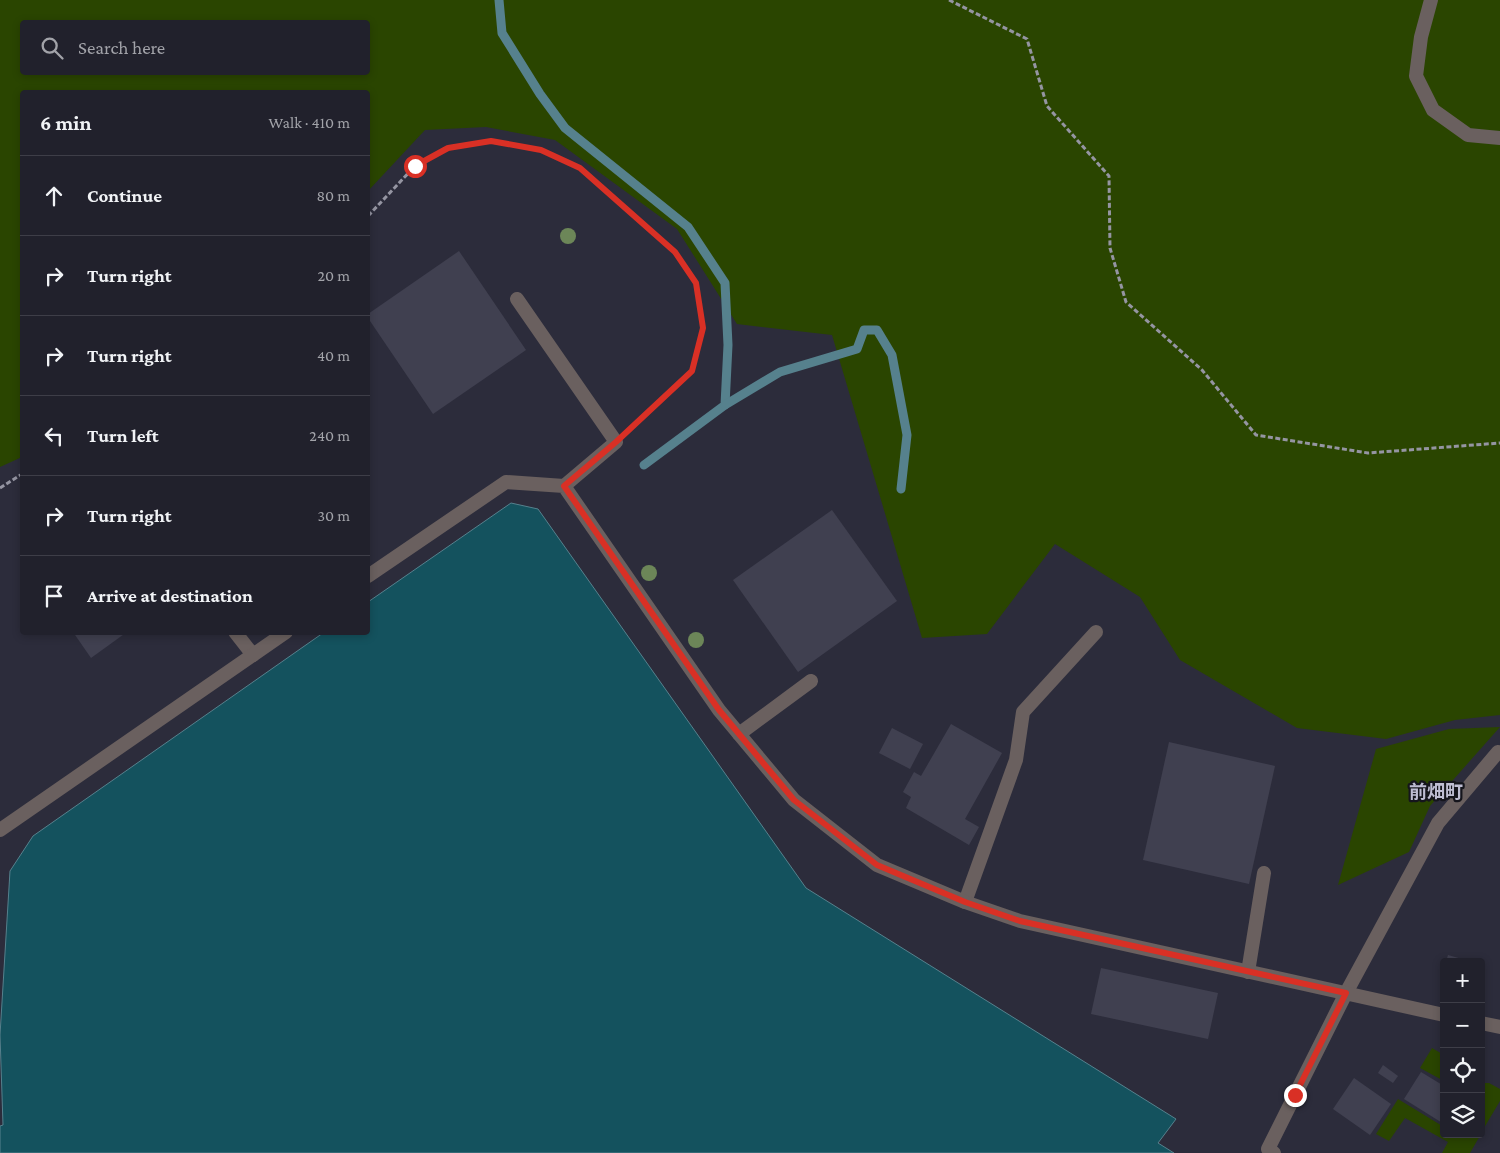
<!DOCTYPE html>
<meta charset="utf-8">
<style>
body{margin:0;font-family:"Crimson Pro","Noto Sans JP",serif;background:#292934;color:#f1f3f6}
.controls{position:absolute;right:15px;bottom:15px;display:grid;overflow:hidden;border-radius:5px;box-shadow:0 2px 8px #0003}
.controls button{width:45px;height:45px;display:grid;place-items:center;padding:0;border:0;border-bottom:1px solid #3e3e48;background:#21212c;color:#f1f3f6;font:25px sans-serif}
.stop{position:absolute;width:15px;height:15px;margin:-11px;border:4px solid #d93025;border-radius:50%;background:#fff}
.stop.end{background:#d93025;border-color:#fff;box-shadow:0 1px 5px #0008}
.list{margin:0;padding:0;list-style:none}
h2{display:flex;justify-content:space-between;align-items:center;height:65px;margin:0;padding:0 20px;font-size:21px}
h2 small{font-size:16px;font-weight:400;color:#a2a3a9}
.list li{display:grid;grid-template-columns:32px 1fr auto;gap:15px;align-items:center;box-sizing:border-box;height:80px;padding:0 20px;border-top:1px solid #3e3e48}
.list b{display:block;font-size:19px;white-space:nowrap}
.list em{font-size:16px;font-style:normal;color:#a2a3a9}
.icon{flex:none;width:28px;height:28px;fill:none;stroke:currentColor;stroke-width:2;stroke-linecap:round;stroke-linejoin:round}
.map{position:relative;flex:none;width:1500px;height:1153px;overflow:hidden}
.search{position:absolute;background:#21212c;box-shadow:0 2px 8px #0003;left:20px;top:20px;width:350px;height:55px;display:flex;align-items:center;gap:12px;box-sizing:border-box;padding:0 18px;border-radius:5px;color:#a2a3a9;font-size:19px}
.panel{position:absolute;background:#21212c;box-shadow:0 2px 8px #0003;left:20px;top:90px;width:350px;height:545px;border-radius:5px}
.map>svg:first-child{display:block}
.green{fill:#2a4500;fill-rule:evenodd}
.water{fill:#14525e;stroke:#56818d}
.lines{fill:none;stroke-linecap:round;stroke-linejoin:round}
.stream{stroke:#56818d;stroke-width:9}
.building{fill:#404050}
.path{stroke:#9595a2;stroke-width:3;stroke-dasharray:5 2.5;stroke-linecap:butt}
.service{stroke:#6a605f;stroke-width:14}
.minor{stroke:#6a605f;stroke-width:14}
.tree{fill:#6c8658}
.route{stroke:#d93025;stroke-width:6}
.labels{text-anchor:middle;stroke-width:4.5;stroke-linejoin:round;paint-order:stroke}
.quarter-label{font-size:18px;font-weight:bold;fill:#bebdd2;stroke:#15151c}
</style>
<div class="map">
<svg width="1500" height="1153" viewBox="0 0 1500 1153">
<rect width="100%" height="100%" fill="#2c2c3b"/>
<!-- green -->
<g class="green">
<path d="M0,0H1500V715L1455,720L1386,739L1297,728L1180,660L1140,597L1055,544L987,634L922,638L832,335L737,324L677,229L555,140L486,127L425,130L368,191V92H22V457L0,467ZM22,22H368V72H22Z"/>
<path d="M1500,727L1430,806L1409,852L1338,885L1376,749L1449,729Z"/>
<path d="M1432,1048L1444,1055V1081L1420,1068Z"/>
<path d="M1481,1083H1489L1500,1089V1101L1481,1133Z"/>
<path d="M1398,1099L1444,1127V1134H1481L1470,1153H1442L1448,1142L1405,1118L1389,1141L1376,1134Z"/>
</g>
<!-- water -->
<path class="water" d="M511,503L538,509L806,888L1176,1119L1158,1143L1174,1153H0V1126L3,1125L0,1035L10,871L33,836L323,633L368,632V602Z"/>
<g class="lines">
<!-- stream -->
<g class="stream">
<path d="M499,0L502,33L540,94L565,128L688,227L725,283L728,345L725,405L644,465"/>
<path d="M725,405L780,372L857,349L864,330H877L892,355L907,435L901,489"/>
</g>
</g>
<!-- building -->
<g class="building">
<path d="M459,251L526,350L433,414L368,318V314Z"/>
<path d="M832,510L897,601L798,672L733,580Z"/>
<path d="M73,632H127L91,658Z"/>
<path d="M951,724L1002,753L965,819L979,827L969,845L906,808L911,797L903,792L914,772L921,776Z"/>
<path d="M892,728L923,744L910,769L879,753Z"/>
<path d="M1169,742L1275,766L1249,884L1143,860Z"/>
<path d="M1448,955L1469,961V962H1446Z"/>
<path d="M1101,968L1218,993L1208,1039L1091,1014Z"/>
<path d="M1383,1065L1398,1076L1393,1083L1378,1073Z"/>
<path d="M1421,1072L1444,1086V1124L1404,1099Z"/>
<path d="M1354,1078L1391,1104L1370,1135L1333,1109Z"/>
</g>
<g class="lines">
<!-- path -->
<g class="path">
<path d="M949,0L1027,39L1047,106L1109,176L1110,248L1126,302L1202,370L1256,435L1368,453L1500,443"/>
<path d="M368,216L415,166L448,148L491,141L541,150L580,168L675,251L696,283L703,328L692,371L631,429"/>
<path d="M0,488L22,474"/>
</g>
<!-- service -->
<g class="service">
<path d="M517,299L616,442L564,486"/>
<path d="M235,632L253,655"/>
<path d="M739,734L811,681"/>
<path d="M965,902L1016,760L1023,712L1096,632"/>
<path d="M1248,972L1264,873"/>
<path d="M1274,1153L1268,1149L1346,993L1438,823L1498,752"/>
</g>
<!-- minor -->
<g class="minor">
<path d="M1431,0L1421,37L1416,76L1433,110L1468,135L1500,138"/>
<path d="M368,576L506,482L564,486L719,710L794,800L877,865L965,902L1020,921L1444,1015"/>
<path d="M0,830L286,632"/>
<path d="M1481,1023L1500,1027"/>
</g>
</g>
<!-- trees -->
<g class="tree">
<circle cx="568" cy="236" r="8"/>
<circle cx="649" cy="573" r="8"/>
<circle cx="696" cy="640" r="8"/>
</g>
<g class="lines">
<!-- route -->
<path class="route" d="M415,166L448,148L491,141L541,150L580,168L675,252L696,283L703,328L692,371L616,442L564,486L719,710L794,800L877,865L965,902L1020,921L1346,993L1295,1095"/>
</g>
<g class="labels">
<!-- quarter labels -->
<g class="quarter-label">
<text x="1436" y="798">前畑町</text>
</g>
</g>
</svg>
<div class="controls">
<button>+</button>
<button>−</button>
<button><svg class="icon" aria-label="locate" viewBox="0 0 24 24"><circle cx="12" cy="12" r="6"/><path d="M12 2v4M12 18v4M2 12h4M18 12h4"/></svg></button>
<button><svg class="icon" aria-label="layers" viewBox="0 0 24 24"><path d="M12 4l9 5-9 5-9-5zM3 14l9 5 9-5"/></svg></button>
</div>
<div class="stop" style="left:415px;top:166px"></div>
<div class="stop end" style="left:1295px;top:1095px"></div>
<div class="search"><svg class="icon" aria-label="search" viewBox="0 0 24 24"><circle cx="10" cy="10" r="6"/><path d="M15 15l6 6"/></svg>Search here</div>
<section class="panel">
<h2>6 min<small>Walk · 410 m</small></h2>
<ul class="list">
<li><svg class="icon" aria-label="ahead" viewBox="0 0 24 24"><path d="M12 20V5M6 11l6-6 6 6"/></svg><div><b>Continue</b></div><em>80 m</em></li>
<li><svg class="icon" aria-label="right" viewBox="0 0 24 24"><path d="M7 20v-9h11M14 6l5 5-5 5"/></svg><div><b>Turn right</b></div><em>20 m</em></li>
<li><svg class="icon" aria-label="right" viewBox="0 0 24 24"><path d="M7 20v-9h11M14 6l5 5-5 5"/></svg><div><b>Turn right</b></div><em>40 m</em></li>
<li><svg class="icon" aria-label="left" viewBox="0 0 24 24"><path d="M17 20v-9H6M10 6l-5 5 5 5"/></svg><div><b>Turn left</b></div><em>240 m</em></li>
<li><svg class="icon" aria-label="right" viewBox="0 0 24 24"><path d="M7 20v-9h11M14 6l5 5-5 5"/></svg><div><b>Turn right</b></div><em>30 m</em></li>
<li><svg class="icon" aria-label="arrive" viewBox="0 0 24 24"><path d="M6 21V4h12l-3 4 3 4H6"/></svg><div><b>Arrive at destination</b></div></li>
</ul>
</section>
</div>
